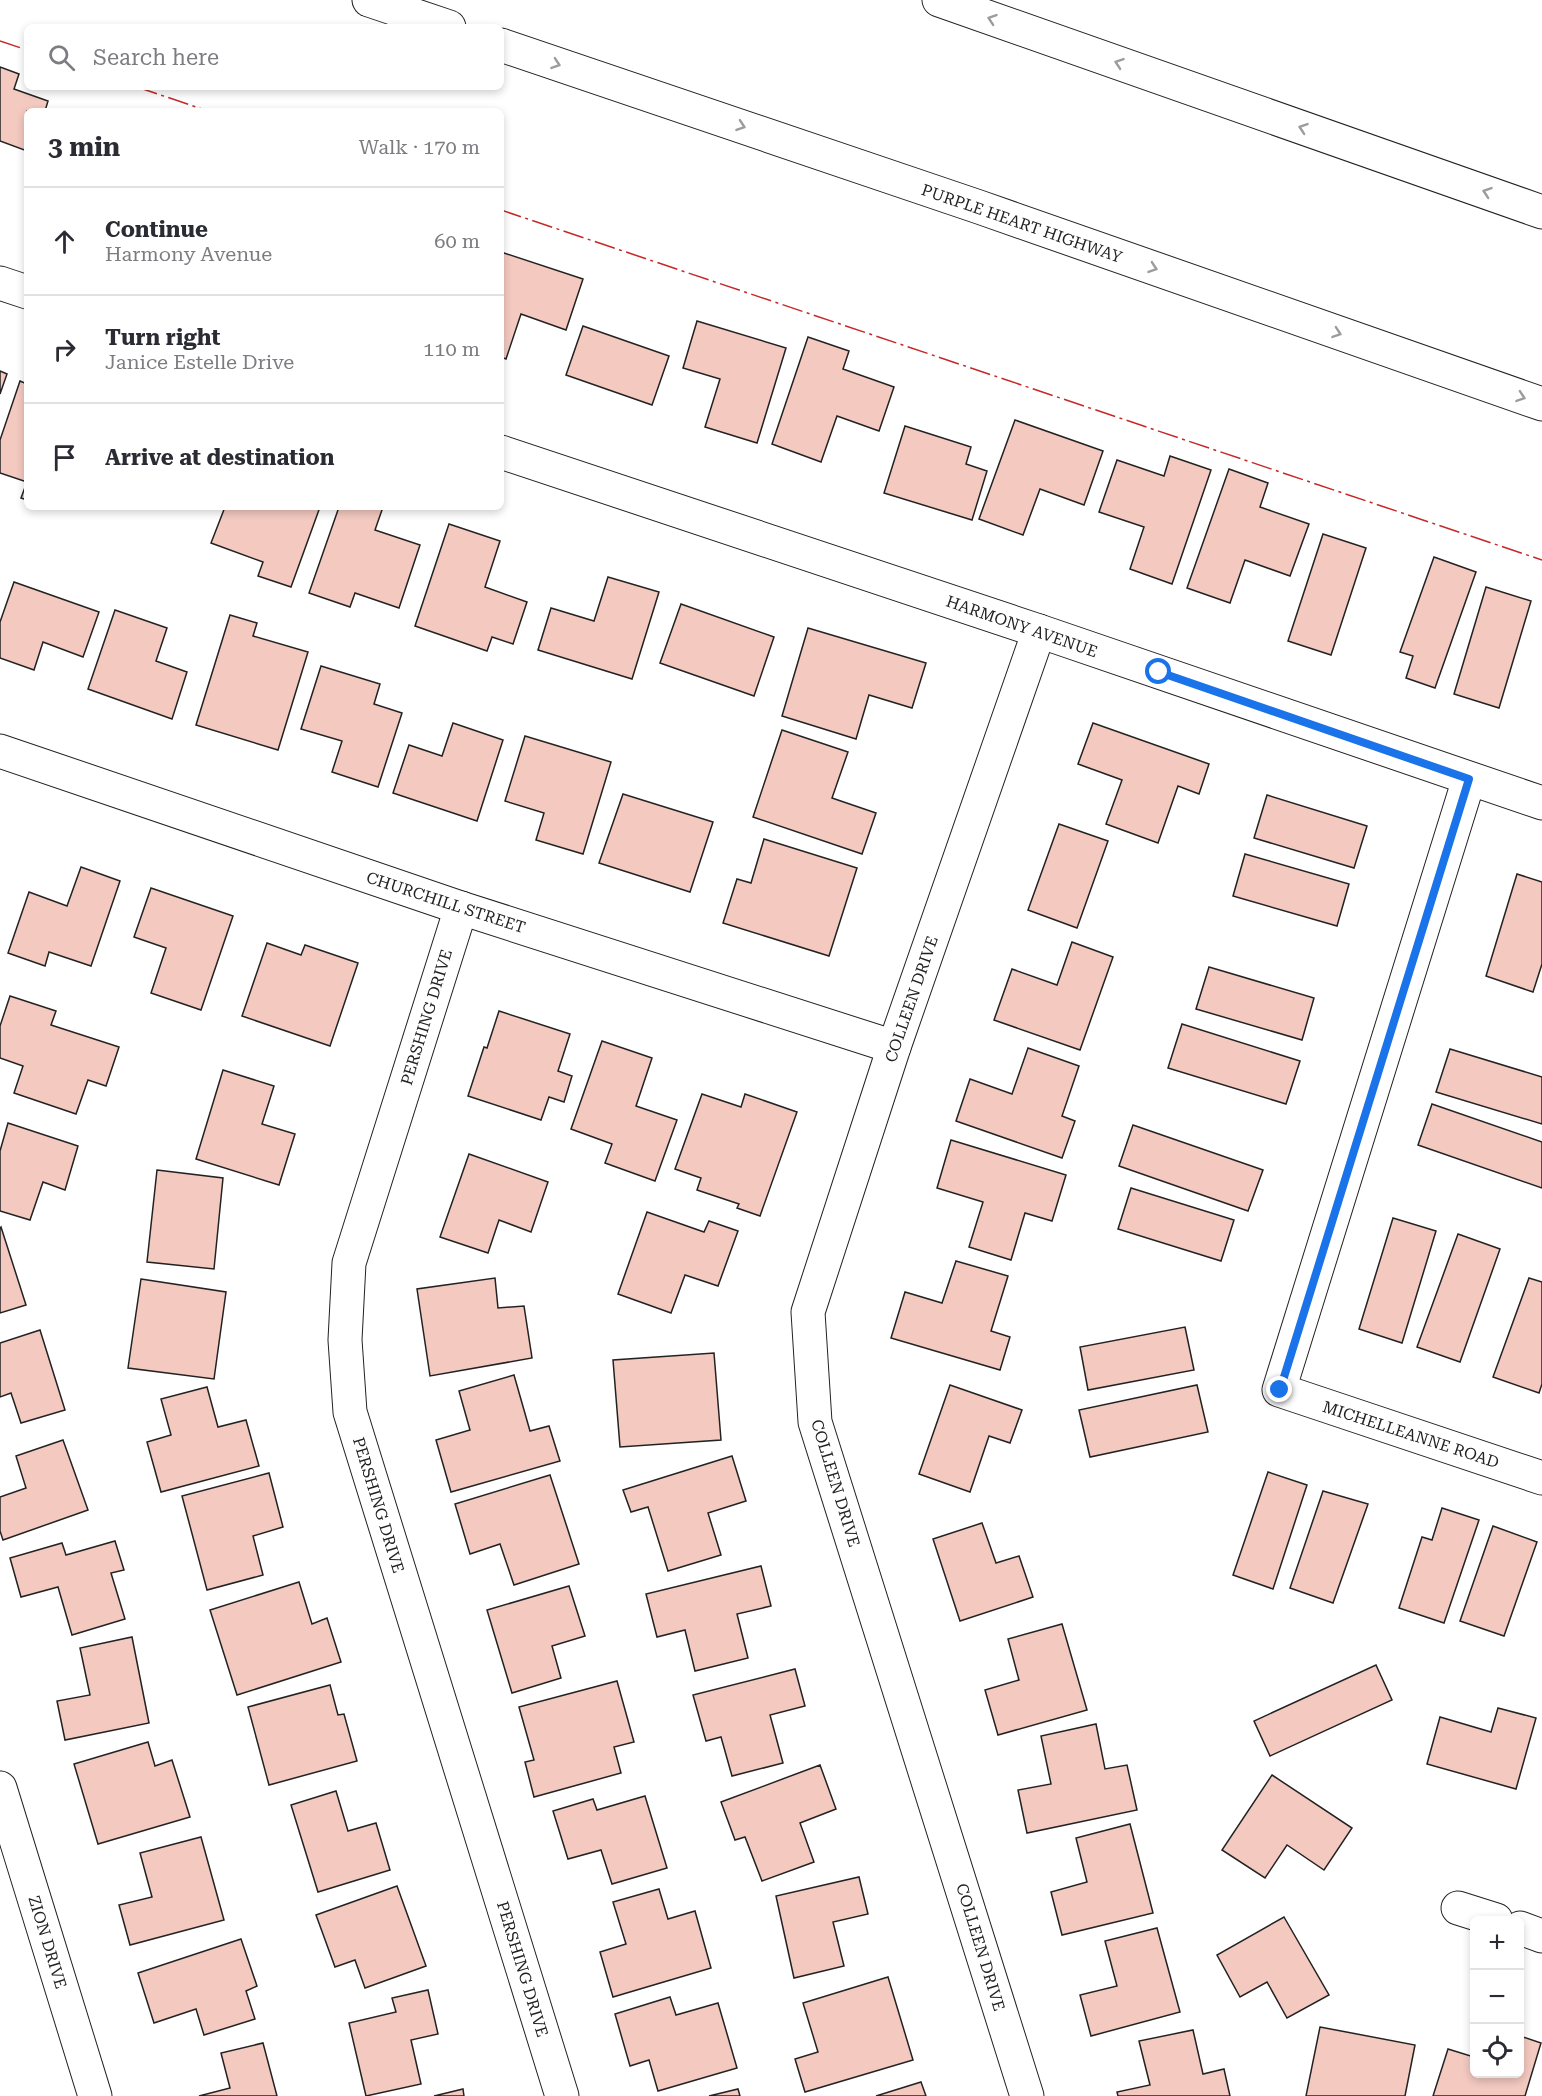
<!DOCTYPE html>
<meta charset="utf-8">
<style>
body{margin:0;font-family:"Roboto Serif",serif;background:#f2f2f3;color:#2b2b33}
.controls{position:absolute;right:18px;bottom:18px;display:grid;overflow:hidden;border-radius:9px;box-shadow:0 3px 9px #0003}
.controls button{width:54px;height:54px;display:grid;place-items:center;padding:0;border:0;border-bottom:2px solid #e1e1e2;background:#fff;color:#2b2b33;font:30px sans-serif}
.stop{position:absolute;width:18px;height:18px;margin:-14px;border:4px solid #1a73e8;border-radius:50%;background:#fff}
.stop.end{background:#1a73e8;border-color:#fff;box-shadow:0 2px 6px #0008}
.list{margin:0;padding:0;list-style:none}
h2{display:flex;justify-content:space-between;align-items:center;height:78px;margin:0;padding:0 24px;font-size:26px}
h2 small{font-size:20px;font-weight:400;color:#7c7c81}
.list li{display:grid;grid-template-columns:39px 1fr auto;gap:18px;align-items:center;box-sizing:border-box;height:108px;padding:0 24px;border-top:2px solid #e1e1e2}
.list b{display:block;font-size:22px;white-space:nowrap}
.list p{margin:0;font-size:20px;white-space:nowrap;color:#7c7c81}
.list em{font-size:20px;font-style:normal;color:#7c7c81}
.icon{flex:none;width:33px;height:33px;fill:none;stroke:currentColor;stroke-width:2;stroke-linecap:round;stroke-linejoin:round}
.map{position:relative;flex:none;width:1542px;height:2096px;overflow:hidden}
.search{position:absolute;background:#fff;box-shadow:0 3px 9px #0003;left:24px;top:24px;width:480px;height:66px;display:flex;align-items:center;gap:15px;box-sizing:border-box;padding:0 21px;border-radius:9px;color:#7c7c81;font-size:22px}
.panel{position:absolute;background:#fff;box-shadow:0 3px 9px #0003;left:24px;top:108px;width:480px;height:402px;border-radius:9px}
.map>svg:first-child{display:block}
.building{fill:#f3c9c0;stroke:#222;stroke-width:1.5}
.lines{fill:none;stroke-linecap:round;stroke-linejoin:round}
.minor-casing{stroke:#222;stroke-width:35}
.tertiary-casing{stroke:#222;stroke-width:35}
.motorway-casing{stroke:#222;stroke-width:35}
.minor{stroke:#fff;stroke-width:33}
.tertiary{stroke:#fff;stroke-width:33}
.motorway{stroke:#fff;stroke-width:33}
.power{stroke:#c62828;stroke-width:1.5;stroke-dasharray:21 4.5 3 4.5;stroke-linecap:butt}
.oneway{stroke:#9c9c9c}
.route{stroke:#1a73e8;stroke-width:8}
.labels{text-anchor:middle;stroke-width:4.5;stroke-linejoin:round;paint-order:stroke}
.street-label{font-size:16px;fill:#222;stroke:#fff}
</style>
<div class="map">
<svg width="1542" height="2096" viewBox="0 0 1542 2096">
<rect width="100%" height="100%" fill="#fff"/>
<!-- building -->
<g class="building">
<path d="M0,67L19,74L14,89L48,101L45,111H27V151L0,141Z"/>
<path d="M501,252L583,279L566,330L521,314L506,359L501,357Z"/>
<path d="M697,321L786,348L757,443L705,427L720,379L683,368Z"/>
<path d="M583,326L669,356L652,405L566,375Z"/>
<path d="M808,337L849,351L843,369L894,387L879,431L837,416L821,462L772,444Z"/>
<path d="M0,371L7,374L0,394Z"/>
<path d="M20,381L27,384V500L21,498L27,482L0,473V440Z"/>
<path d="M1015,420L1103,451L1084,505L1040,489L1023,535L979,519Z"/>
<path d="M905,426L971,447L966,464L987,471L972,520L884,493Z"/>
<path d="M1170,456L1211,470L1172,584L1130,569L1144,527L1099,512L1117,460L1164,476Z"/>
<path d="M1229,469L1268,483L1260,507L1309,524L1290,576L1245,560L1230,603L1187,588Z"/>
<path d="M225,507H320L291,587L258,576L263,562L211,543Z"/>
<path d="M339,507H383L375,530L420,545L399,608L355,593L350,607L309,593Z"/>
<path d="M449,524L500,541L485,587L527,602L513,644L492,637L487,651L415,626Z"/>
<path d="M1323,534L1366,548L1331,655L1288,641Z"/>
<path d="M1434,557L1476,572L1435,688L1406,678L1413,656L1400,652Z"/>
<path d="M608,577L659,592L632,679L538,650L551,608L594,621Z"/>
<path d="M14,582L99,612L83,657L43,642L34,670L0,658V622Z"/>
<path d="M1486,587L1531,601L1499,708L1454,694Z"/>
<path d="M681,604L774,637L754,696L660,663Z"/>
<path d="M115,610L167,628L156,661L187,672L172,719L88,689Z"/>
<path d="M230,615L257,623L253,636L308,652L278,750L196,725Z"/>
<path d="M808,628L926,663L912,708L869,695L856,739L782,716Z"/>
<path d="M321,666L380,684L374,704L402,713L378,787L332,772L342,741L301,729Z"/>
<path d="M453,723L503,740L477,821L393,793L409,745L442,756Z"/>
<path d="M1093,723L1209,764L1199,794L1178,786L1158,843L1106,824L1122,780L1078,764Z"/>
<path d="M782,730L848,752L832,798L876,813L862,854L753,817Z"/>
<path d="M525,736L611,762L583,854L536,840L544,813L505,801Z"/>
<path d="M623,794L713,822L690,892L599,863Z"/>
<path d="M1267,795L1367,826L1354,868L1254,838Z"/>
<path d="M1059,824L1108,841L1077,928L1028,910Z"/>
<path d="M764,839L857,868L829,956L723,923L737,879L751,883Z"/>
<path d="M1245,854L1349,884L1337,926L1233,896Z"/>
<path d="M81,867L120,881L91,966L49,952L45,966L8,953L29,892L67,906Z"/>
<path d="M1517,874L1542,882V964L1533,992L1486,976Z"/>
<path d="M151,888L233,916L201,1010L151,993L166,948L134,937Z"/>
<path d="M1072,942L1113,957L1080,1050L994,1020L1012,969L1057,985Z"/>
<path d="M267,943L301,955L305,945L358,963L330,1046L242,1016Z"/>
<path d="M1209,967L1314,998L1302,1040L1196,1009Z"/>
<path d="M10,996L56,1011L51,1025L119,1047L106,1086L88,1080L76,1114L14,1093L23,1066L0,1058V1026Z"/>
<path d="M499,1011L570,1034L558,1071L572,1076L564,1102L549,1097L541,1120L468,1096L484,1047L487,1048Z"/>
<path d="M1182,1024L1300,1061L1286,1104L1168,1068Z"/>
<path d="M602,1041L652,1058L636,1106L677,1120L655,1181L605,1163L612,1144L571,1129Z"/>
<path d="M1028,1048L1079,1066L1062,1116L1075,1121L1062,1158L956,1121L970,1079L1012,1094Z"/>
<path d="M1450,1049L1542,1077V1124L1436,1092Z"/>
<path d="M223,1070L274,1086L262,1124L295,1134L279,1185L196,1159Z"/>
<path d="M702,1094L741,1107L745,1094L797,1112L760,1216L737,1208L739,1204L697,1190L701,1178L675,1169Z"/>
<path d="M1432,1104L1542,1142V1188L1418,1145Z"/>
<path d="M8,1123L78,1146L65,1190L43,1182L30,1220L0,1211V1151Z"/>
<path d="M1133,1125L1263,1170L1248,1211L1119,1166Z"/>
<path d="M951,1140L1066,1175L1052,1221L1025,1213L1011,1260L969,1247L983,1202L937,1188Z"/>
<path d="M469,1154L548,1182L531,1232L499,1220L488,1253L440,1237Z"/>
<path d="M157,1170L223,1178L214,1269L147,1262Z"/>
<path d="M1131,1188L1234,1220L1221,1261L1118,1229Z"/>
<path d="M647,1212L704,1232L709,1221L738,1231L718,1286L685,1275L671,1313L618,1294Z"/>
<path d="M1393,1218L1436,1231L1402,1343L1359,1329Z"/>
<path d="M1,1227L26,1305L0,1313V1228Z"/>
<path d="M1458,1234L1500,1249L1460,1362L1417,1347Z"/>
<path d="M956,1261L1008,1276L991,1331L1010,1337L1000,1370L891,1338L905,1292L942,1303Z"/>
<path d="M495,1278L498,1308L524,1306L532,1358L430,1376L417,1289Z"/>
<path d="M1529,1278L1542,1282V1384L1539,1393L1493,1377Z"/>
<path d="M141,1279L226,1292L214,1379L128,1368Z"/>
<path d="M1185,1327L1194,1370L1088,1390L1080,1347Z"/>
<path d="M40,1330L65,1410L21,1423L11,1393L0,1397V1343Z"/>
<path d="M714,1353L721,1440L620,1447L613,1360Z"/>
<path d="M514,1375L530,1431L549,1426L560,1461L451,1492L436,1440L470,1430L459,1391Z"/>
<path d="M950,1385L1022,1410L1010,1443L989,1436L970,1492L919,1474Z"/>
<path d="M1197,1385L1208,1432L1090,1457L1079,1410Z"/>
<path d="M207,1387L218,1427L246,1420L259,1466L161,1492L147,1442L171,1435L161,1399Z"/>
<path d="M63,1440L88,1510L3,1540L0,1531V1497L26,1488L16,1456Z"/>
<path d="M732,1456L746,1501L708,1513L721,1555L668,1571L648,1507L631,1512L623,1490Z"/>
<path d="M1268,1472L1307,1485L1273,1589L1233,1575Z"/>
<path d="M269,1473L283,1527L253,1536L263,1575L207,1590L182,1496Z"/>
<path d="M550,1475L579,1564L514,1585L500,1544L470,1554L455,1504Z"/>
<path d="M1323,1491L1368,1504L1333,1603L1290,1588Z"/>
<path d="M1442,1508L1479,1520L1444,1623L1399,1608L1422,1537L1432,1540Z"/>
<path d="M982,1523L996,1563L1019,1556L1033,1597L960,1621L933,1539Z"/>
<path d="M1493,1526L1537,1542L1504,1636L1460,1621Z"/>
<path d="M115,1541L124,1570L111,1573L125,1619L72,1635L58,1587L21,1597L10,1558L62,1543L66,1555Z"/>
<path d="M761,1566L771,1606L737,1614L748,1658L695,1671L685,1630L657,1637L646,1594Z"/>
<path d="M299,1582L312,1624L327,1618L341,1662L237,1695L210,1610Z"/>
<path d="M569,1586L585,1636L552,1646L561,1678L512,1693L487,1610Z"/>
<path d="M1062,1624L1087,1710L998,1735L985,1690L1019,1680L1008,1639Z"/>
<path d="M132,1637L149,1723L65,1740L57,1701L90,1695L80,1648Z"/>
<path d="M1376,1665L1392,1700L1270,1756L1254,1721Z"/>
<path d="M795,1669L805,1706L770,1715L783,1763L732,1776L721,1737L706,1741L693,1695Z"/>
<path d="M617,1681L634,1742L614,1747L621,1773L534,1797L525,1762L534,1760L519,1707Z"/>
<path d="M330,1685L338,1715L344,1714L357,1761L269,1785L248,1707Z"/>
<path d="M1498,1708L1536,1718L1516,1789L1427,1764L1440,1717L1491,1732Z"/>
<path d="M1096,1724L1105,1769L1127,1765L1137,1810L1027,1833L1018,1790L1051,1784L1041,1736Z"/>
<path d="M148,1742L155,1766L172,1760L190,1817L98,1844L74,1764Z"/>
<path d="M820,1765L836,1809L800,1823L814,1862L762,1881L745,1837L735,1840L721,1802Z"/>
<path d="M1272,1775L1352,1828L1324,1870L1287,1845L1265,1878L1222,1850Z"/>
<path d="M336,1791L348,1831L376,1823L390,1870L318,1892L291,1805Z"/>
<path d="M645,1796L667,1868L612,1884L601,1850L568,1859L553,1811L593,1799L597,1810Z"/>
<path d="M1130,1824L1153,1913L1062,1935L1051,1892L1087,1882L1076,1838Z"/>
<path d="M201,1837L224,1920L130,1945L119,1905L152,1897L140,1853Z"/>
<path d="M859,1877L868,1914L833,1922L844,1966L794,1978L776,1896Z"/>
<path d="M397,1886L426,1966L365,1988L355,1960L335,1967L316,1915Z"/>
<path d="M659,1889L668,1919L695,1911L711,1968L613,1997L600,1952L626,1944L613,1902Z"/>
<path d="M1284,1917L1329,1995L1287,2018L1267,1982L1240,1997L1217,1955Z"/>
<path d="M1157,1928L1180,2012L1091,2036L1080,1995L1117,1986L1105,1941Z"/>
<path d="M241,1939L257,1986L246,1991L255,2019L204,2035L196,2009L154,2023L138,1973Z"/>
<path d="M888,1977L913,2060L805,2092L795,2059L818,2052L803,2003Z"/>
<path d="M428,1990L438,2034L411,2040L421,2084L366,2096L349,2023L396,2012L392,1998Z"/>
<path d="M670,1997L676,2015L718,2003L737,2068L658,2091L649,2060L630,2066L615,2014Z"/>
<path d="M1320,2027L1415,2045L1405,2096H1306Z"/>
<path d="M1193,2030L1203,2074L1224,2069L1230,2096H1118L1117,2092L1150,2085L1139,2041Z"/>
<path d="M1520,2036L1541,2043L1525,2096H1433L1448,2049L1474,2057V2074H1520Z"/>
<path d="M263,2043L277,2096H199L230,2088L221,2053Z"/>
<path d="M921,2082L926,2096H876Z"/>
<path d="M463,2089L464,2096H434Z"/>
<path d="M738,2089L740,2096H709Z"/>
</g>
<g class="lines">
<!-- minor casing -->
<g class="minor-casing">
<g id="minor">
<path d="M0,751L461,908L894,1047"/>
<path d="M1469,779L1279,1390L1542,1478"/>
<path d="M461,908L349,1263L345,1340L350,1412L562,2096"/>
<path d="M0,1788L95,2096"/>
<path d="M1458,1908L1496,1920"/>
<path d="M1520,1928L1542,1936"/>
<path d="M1027,2096L815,1422L808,1312L894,1047L1039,631"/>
</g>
</g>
<!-- tertiary casing -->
<g class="tertiary-casing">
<g id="tertiary">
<path d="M0,283L27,292"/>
<path d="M501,452L1039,631L1542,803"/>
</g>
</g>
<!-- motorway casing -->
<g class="motorway-casing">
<g id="motorway">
<path d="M369,0L449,27"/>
<path d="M939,0L1542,212"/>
<path d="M501,45L979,207L1542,404"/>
</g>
</g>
<!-- minor -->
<use href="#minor" class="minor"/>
<!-- tertiary -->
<use href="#tertiary" class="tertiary"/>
<!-- motorway -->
<use href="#motorway" class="motorway"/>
<!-- power -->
<g class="power">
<path d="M0,41L27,50"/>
<path d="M137,87L208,111"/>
<path d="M501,210L1542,560"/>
</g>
</g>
<!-- one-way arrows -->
<defs><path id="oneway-chevron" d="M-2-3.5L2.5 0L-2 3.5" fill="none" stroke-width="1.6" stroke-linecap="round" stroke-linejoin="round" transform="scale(1.5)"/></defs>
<g class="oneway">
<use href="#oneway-chevron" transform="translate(992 19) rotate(-161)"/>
<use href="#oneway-chevron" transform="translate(1119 63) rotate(-161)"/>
<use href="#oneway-chevron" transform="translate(556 64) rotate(19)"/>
<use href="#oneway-chevron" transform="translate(741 126) rotate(19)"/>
<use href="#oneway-chevron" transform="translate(1303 128) rotate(-161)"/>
<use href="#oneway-chevron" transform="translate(1487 192) rotate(-161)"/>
<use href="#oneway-chevron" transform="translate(1153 268) rotate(19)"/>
<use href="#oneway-chevron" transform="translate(1337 333) rotate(19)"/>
<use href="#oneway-chevron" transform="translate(1521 397) rotate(19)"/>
</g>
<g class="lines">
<!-- route -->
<path class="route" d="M1159,672L1469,779L1280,1390"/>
</g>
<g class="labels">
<!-- street labels -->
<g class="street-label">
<text transform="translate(1022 223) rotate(19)" y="6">PURPLE HEART HIGHWAY</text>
<text transform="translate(1022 626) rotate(19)" y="6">HARMONY AVENUE</text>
<text transform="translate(446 902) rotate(18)" y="6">CHURCHILL STREET</text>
<text transform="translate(911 999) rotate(-71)" y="6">COLLEEN DRIVE</text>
<text transform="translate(426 1017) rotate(-73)" y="6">PERSHING DRIVE</text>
<text transform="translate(1411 1434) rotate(18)" y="6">MICHELLEANNE ROAD</text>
<text transform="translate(836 1483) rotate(73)" y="6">COLLEEN DRIVE</text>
<text transform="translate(379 1505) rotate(73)" y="6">PERSHING DRIVE</text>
<text transform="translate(48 1942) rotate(73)" y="6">ZION DRIVE</text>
<text transform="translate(981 1947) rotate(73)" y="6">COLLEEN DRIVE</text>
<text transform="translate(523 1969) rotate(73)" y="6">PERSHING DRIVE</text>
</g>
</g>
</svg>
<div class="controls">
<button>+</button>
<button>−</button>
<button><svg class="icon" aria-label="locate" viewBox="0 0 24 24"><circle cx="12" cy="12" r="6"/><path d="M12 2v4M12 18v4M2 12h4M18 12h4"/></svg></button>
</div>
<div class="stop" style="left:1159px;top:672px"></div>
<div class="stop end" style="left:1280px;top:1390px"></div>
<div class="search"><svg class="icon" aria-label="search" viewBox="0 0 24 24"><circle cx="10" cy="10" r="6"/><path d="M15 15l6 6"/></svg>Search here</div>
<section class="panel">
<h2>3 min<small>Walk · 170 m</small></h2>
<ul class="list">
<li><svg class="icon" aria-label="ahead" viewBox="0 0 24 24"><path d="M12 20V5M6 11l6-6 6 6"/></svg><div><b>Continue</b><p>Harmony Avenue</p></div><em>60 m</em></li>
<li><svg class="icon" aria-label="right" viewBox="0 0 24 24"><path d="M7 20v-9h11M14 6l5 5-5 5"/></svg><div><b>Turn right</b><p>Janice Estelle Drive</p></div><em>110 m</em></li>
<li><svg class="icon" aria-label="arrive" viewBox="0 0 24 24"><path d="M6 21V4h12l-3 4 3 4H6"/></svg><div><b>Arrive at destination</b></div></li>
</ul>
</section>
</div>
